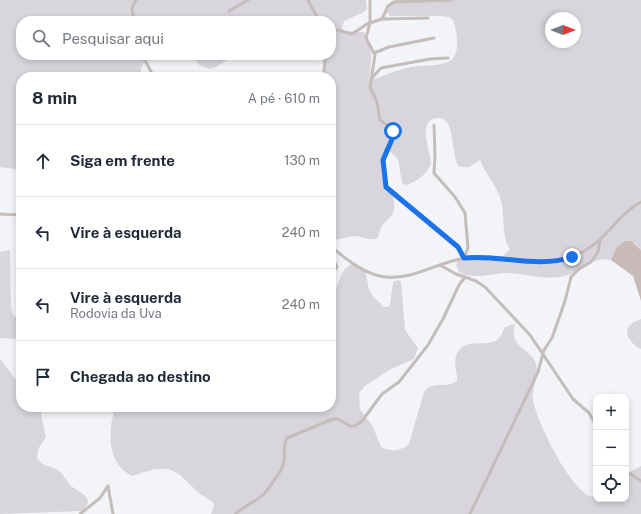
<!DOCTYPE html>
<html lang="pt">
<meta charset="utf-8">
<style>
body{margin:0;font-family:"Public Sans",sans-serif;background:#f2f2f3;color:#1f2937}
.controls{position:absolute;right:12px;bottom:12px;display:grid;overflow:hidden;border-radius:8px;box-shadow:0 2px 6px #0003}
.controls button{width:36px;height:36px;display:grid;place-items:center;padding:0;border:0;border-bottom:1px solid #e0e1e3;background:#fff;color:#1f2937;font:20px sans-serif}
.compass{position:absolute;left:545px;top:12px;width:36px;height:36px;border-radius:50%;background:#fff;box-shadow:0 2px 6px #0003;rotate:90deg}
.stop{position:absolute;width:12px;height:12px;margin:-9px;border:3px solid #1a73e8;border-radius:50%;background:#fff}
.stop.end{background:#1a73e8;border-color:#fff;box-shadow:0 1px 4px #0008}
.list{margin:0;padding:0;list-style:none}
h2{display:flex;justify-content:space-between;align-items:center;height:52px;margin:0;padding:0 16px;font-size:17px}
h2 small{font-size:13px;font-weight:400;color:#747a83}
.list li{display:grid;grid-template-columns:26px 1fr auto;gap:12px;align-items:center;box-sizing:border-box;height:72px;padding:0 16px;border-top:1px solid #e0e1e3}
.list b{display:block;font-size:15px;white-space:nowrap}
.list p{margin:0;font-size:13px;white-space:nowrap;color:#747a83}
.list em{font-size:13px;font-style:normal;color:#747a83}
.icon{flex:none;width:22px;height:22px;fill:none;stroke:currentColor;stroke-width:2;stroke-linecap:round;stroke-linejoin:round}
.map{position:relative;flex:none;width:641px;height:514px;overflow:hidden}
.search{position:absolute;background:#fff;box-shadow:0 2px 6px #0003;left:16px;top:16px;width:320px;height:44px;display:flex;align-items:center;gap:10px;box-sizing:border-box;padding:0 14px;border-radius:16px;color:#747a83;font-size:15px}
.panel{position:absolute;background:#fff;box-shadow:0 2px 6px #0003;left:16px;top:72px;width:320px;height:340px;border-radius:16px}
.map>svg:first-child{display:block}
.green{fill:#d9d5dd;fill-rule:evenodd}
.water{fill:#c8bab8}
.lines{fill:none;stroke-linecap:round;stroke-linejoin:round}
.minor{stroke:#c4bdbb;stroke-width:3}
.route{stroke:#1a73e8;stroke-width:5}
</style>
<div class="map">
<svg width="641" height="514" viewBox="0 0 641 514">
<rect width="100%" height="100%" fill="#f3f4f7"/>
<!-- green -->
<g class="green">
<path d="M0,0H366L367,9L364,12L344,21L342,27L343,31L364,32C374,47 371,65 369,81C383,76 396,70 411,67C429,63 457,71 457,45C457,36 456,28 453,20L449,17L441,16H390L387,12L388,6L394,0H641V250L635,243L616,248L611,260C594,256 580,272 565,276C545,281 525,273 504,273C489,274 474,280 459,272L456,265C461,249 489,258 502,257L510,249C501,236 505,216 501,201C498,186 485,174 480,160L469,167H459C450,155 457,116 437,118C416,120 431,153 431,164C427,174 416,183 405,185L402,183L398,159L391,152L386,154C374,182 396,185 394,208C394,216 387,219 382,226C380,229 379,234 378,238C370,241 364,237 356,236C347,236 340,241 331,239V77H323L325,65L320,58L296,55H331V21H21V55H147L141,69V77H21V170L0,167ZM551,18H575V42H551Z"/>
<path d="M192,55H281L259,58L234,56L216,67L210,69L200,66Z"/>
<path d="M10,250L11,307L13,315L21,321V336L13,339L0,338V252Z"/>
<path d="M355,263L365,269L369,290L372,295L384,307H388L390,305L393,282L398,280L401,282L405,330L418,348L414,359L389,370L365,386L359,393L360,409L373,427L381,447C390,452 402,451 409,444L424,392C432,380 447,389 457,381C458,373 453,365 456,356C464,336 483,348 497,340C501,337 503,331 505,327L515,324C515,327 513,332 514,336C516,348 533,352 536,364C540,376 531,388 533,400C536,420 574,500 596,497V499H626V474L641,466V514H211L214,506L213,502L200,494L180,475L169,469H155L132,476C106,462 108,432 115,407H331V296C341,286 338,267 355,263Z"/>
<path d="M641,319V349C635,347 624,336 628,328C630,323 636,321 641,319Z"/>
<path d="M0,359L21,386V407H43L41,415L46,437L38,449L37,457C41,467 50,465 58,470C63,474 66,480 70,485C78,493 98,497 82,511L0,514Z"/>
</g>
<!-- water -->
<path class="water" d="M625,241H631L641,250V301L633,276L611,260L616,248Z"/>
<g class="lines">
<!-- minor -->
<g class="minor">
<path d="M308,0L319,21"/>
<path d="M370,0V23L366,38L375,55L370,87L377,102L380,120L390,127L394,134L386,150L383,164L385,185L390,192L458,247L464,258"/>
<path d="M229,11L248,0"/>
<path d="M382,19L388,6L394,2L452,0"/>
<path d="M135,21C132,12 130,8 136,0"/>
<path d="M331,31L338,30L352,34L367,24L382,19L428,18"/>
<path d="M374,53L389,47L434,38"/>
<path d="M142,55L154,77"/>
<path d="M323,77L326,55"/>
<path d="M371,79L381,68L430,59L448,58"/>
<path d="M434,125L435,155L434,173L455,197L465,213L468,248L464,258"/>
<path d="M0,214L21,215"/>
<path d="M331,246C345,259 366,275 386,277C413,280 438,262 465,258C502,252 540,271 576,255C607,242 615,216 641,202"/>
<path d="M331,255L337,267L331,276"/>
<path d="M440,265L456,274L476,281L485,287L530,335L573,399L589,413L596,425"/>
<path d="M626,471L641,481"/>
<path d="M108,486L113,514"/>
<path d="M80,514L100,498L108,486"/>
<path d="M235,514C244,506 255,502 264,494C266,492 281,471 282,468C287,458 281,449 287,438L333,419H338L350,426H355L362,421L382,394L399,382L428,345L443,319L459,285L465,277"/>
<path d="M470,514L538,372L544,350L552,338L565,301L571,277L579,269L591,262L598,252L600,241"/>
</g>
</g>
<g class="lines">
<!-- route -->
<path class="route" d="M393,131V137L383,160L386,187L458,247L464,258C500,254 536,269 572,257"/>
</g>
</svg>
<div class="controls">
<button>+</button>
<button>−</button>
<button><svg class="icon" aria-label="locate" viewBox="0 0 24 24"><circle cx="12" cy="12" r="6"/><path d="M12 2v4M12 18v4M2 12h4M18 12h4"/></svg></button>
</div>
<svg class="compass" viewBox="-18 -18 36 36"><path d="M0-13l5 13h-10z" fill="#e53935"/><path d="M0 13l5-13h-10z" fill="#747a83"/></svg>
<div class="stop" style="left:393px;top:131px"></div>
<div class="stop end" style="left:572px;top:257px"></div>
<div class="search"><svg class="icon" aria-label="search" viewBox="0 0 24 24"><circle cx="10" cy="10" r="6"/><path d="M15 15l6 6"/></svg>Pesquisar aqui</div>
<section class="panel">
<h2>8 min<small>A pé · 610 m</small></h2>
<ul class="list">
<li><svg class="icon" aria-label="ahead" viewBox="0 0 24 24"><path d="M12 20V5M6 11l6-6 6 6"/></svg><div><b>Siga em frente</b></div><em>130 m</em></li>
<li><svg class="icon" aria-label="left" viewBox="0 0 24 24"><path d="M17 20v-9H6M10 6l-5 5 5 5"/></svg><div><b>Vire à esquerda</b></div><em>240 m</em></li>
<li><svg class="icon" aria-label="left" viewBox="0 0 24 24"><path d="M17 20v-9H6M10 6l-5 5 5 5"/></svg><div><b>Vire à esquerda</b><p>Rodovia da Uva</p></div><em>240 m</em></li>
<li><svg class="icon" aria-label="arrive" viewBox="0 0 24 24"><path d="M6 21V4h12l-3 4 3 4H6"/></svg><div><b>Chegada ao destino</b></div></li>
</ul>
</section>
</div>
